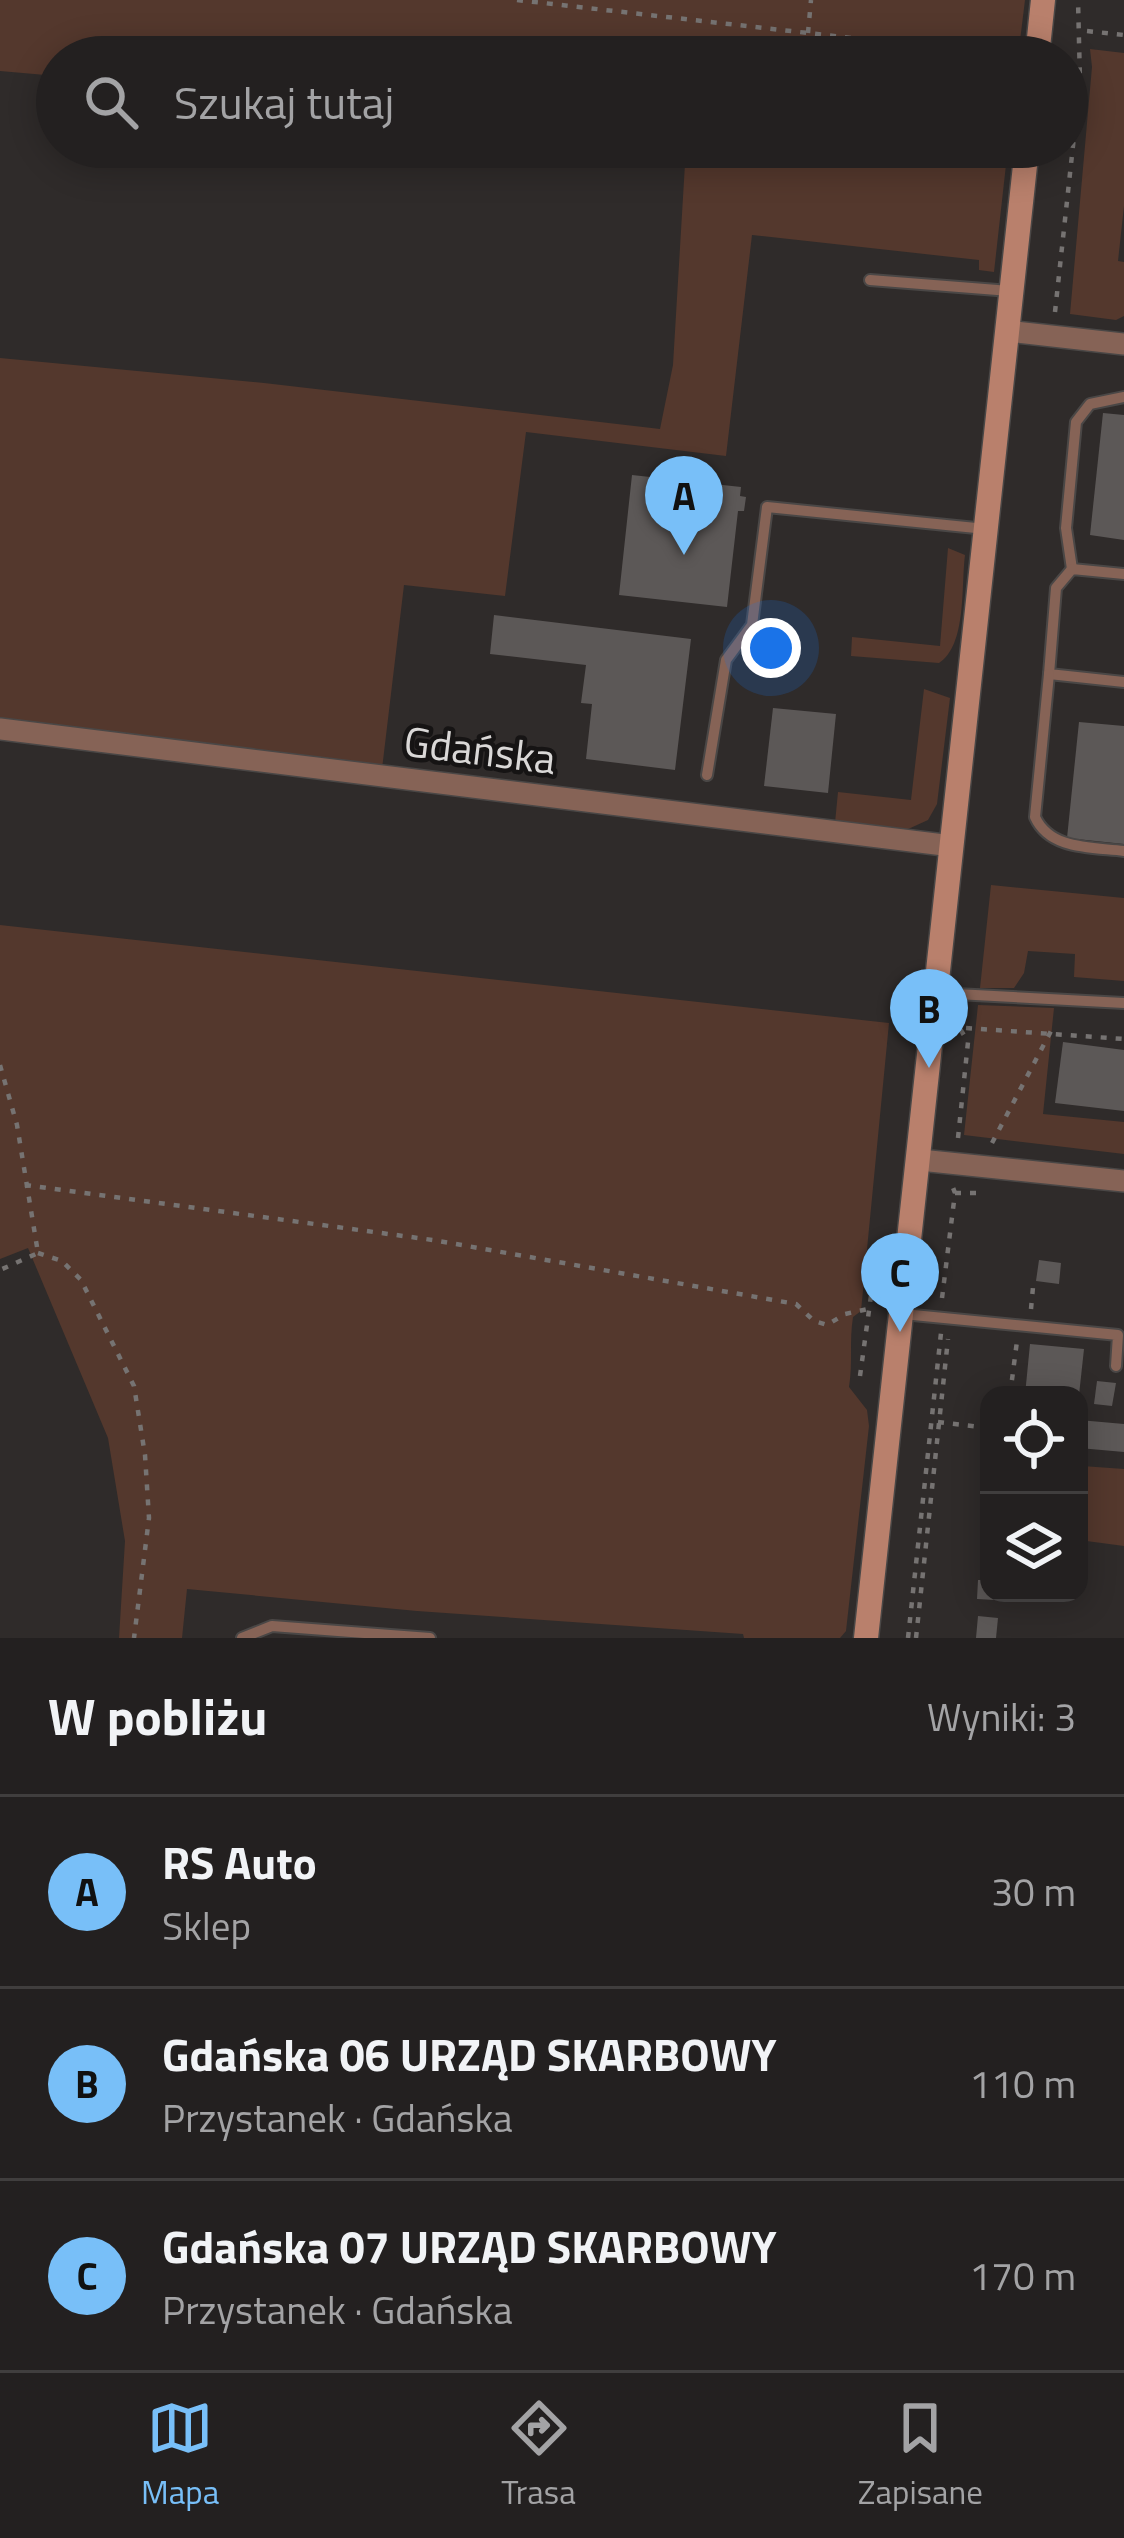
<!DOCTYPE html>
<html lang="pl">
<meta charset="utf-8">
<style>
body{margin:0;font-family:"Titillium Web",sans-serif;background:#2b2829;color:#f1f3f6}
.controls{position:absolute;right:36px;bottom:36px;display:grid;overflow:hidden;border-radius:24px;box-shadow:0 6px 30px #0003}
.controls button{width:108px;height:108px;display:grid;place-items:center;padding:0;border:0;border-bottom:3px solid #403e3e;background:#232020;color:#f1f3f6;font:60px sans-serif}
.you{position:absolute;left:771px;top:648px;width:42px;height:42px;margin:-30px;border:9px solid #fff;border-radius:50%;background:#1a73e8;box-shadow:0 0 0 18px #1a73e833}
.badge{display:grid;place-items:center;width:78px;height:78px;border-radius:50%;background:#78bff8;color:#111;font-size:39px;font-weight:700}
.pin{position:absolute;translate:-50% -99px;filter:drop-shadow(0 3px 6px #0008)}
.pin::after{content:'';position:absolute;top:63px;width:42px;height:36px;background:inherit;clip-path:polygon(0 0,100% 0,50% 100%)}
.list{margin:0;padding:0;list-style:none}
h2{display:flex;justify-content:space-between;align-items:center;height:156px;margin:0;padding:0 48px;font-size:51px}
h2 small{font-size:39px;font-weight:400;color:#a3a3a5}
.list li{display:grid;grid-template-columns:78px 1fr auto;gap:36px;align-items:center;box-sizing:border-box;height:192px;padding:0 48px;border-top:3px solid #403e3e}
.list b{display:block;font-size:45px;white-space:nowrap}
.list p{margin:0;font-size:39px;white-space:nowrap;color:#a3a3a5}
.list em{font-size:39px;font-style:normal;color:#a3a3a5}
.icon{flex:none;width:66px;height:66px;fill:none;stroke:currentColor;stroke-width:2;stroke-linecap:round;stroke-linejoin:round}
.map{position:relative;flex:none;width:1124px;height:1638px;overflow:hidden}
.search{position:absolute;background:#232020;box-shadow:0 6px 30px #0003;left:36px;right:36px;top:36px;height:132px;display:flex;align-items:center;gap:30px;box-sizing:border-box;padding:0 42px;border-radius:66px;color:#a3a3a5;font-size:45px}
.sheet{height:732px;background:#232020}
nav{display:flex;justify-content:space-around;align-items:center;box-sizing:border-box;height:168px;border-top:3px solid #403e3e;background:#232020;font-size:33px;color:#a3a3a5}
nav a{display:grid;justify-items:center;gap:6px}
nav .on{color:#78bff8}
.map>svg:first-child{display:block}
.green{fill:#54382d}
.building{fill:#5c5857}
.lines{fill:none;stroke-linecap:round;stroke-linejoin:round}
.lane-casing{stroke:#4a4746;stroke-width:14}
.street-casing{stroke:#4a4746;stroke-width:24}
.secondary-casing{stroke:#4a4746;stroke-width:27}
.path{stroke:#767372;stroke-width:4.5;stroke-dasharray:6 9;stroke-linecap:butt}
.lane{stroke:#866356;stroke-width:10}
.street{stroke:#866356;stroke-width:21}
.secondary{stroke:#b9806c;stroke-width:24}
.labels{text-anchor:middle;stroke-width:9;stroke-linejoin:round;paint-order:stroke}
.street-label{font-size:42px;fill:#dad8d7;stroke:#161414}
</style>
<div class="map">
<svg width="1124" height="1638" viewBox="0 0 1124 1638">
<rect width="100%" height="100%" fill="#2f2b2a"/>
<!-- green -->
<g class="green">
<path d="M0,0H1025L1018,57H57V76L0,71Z"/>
<path d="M1090,49L1124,53V206L1118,261L1124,262V316L1116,320L1070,314L1092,67Z"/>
<path d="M686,147H1008L994,272L979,270V260L752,235L726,456L526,432L505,596L404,585L382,769L0,728V358L264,383L660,429L673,365Z"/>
<path d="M948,548L965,555C961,586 967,645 939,663L851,656L852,637L940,646Z"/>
<path d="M924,689L950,698L937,804L928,820L906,830L835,823L838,792L911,800Z"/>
<path d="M991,885L1124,898V981L1074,977L1075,954L1028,951L1024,973L1014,988H980Z"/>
<path d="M0,925L889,1023L861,1311L853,1317C849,1342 853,1362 849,1387L867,1410L869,1426L846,1631L840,1638H744L743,1634L417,1611L187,1589L182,1638H119L125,1541L108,1438L28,1248L0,1259Z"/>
<path d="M978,1005L1054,1008L1043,1114L1124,1122V1154L964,1135Z"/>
<path d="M1082,1466L1124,1469V1546L1079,1540Z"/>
</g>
<!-- building -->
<g class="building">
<path d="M1103,413L1124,415V540L1090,535Z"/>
<path d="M632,475L741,487L740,496L746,497L744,511H738L727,607L619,595Z"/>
<path d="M494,615L691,639L675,770L586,759L592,704L581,703L586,665L490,654Z"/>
<path d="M773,708L836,714L828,793L764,786Z"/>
<path d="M1079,722L1124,726V844L1067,838Z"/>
<path d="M1063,1042L1124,1050V1111L1055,1103Z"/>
<path d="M1039,1260L1061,1263L1059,1284L1036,1281Z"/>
<path d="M1030,1344L1084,1349L1079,1395H1025Z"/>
<path d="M1097,1381L1116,1383L1112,1406L1094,1404Z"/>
<path d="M1079,1420L1124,1424V1452L1079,1448Z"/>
<path d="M978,1580H989V1593H1012V1601L977,1599Z"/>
<path d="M978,1616L998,1618L996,1638H976Z"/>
</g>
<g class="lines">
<!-- lane casing -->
<g class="lane-casing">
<g id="lane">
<path d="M870,280L1010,291"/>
<path d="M1072,569L1066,528L1076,422L1090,404L1124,397"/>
<path d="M1124,574L1072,569L1056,588L1049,674L1124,682"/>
<path d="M1049,674L1035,817C1050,850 1091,847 1124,851"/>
<path d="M707,775L726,660L752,625L767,507L986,529"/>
<path d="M937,993L1124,1003"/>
<path d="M903,1314L1118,1335L1116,1366"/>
<path d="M242,1638L272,1626L430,1638"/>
</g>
</g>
<!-- street casing -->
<g class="street-casing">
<g id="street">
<path d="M1007,331L1124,344"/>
<path d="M0,729L952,846"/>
<path d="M920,1160L1124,1181"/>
</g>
</g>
<!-- secondary casing -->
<g class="secondary-casing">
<g id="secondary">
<path d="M1037,57L1043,0"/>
<path d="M866,1638L1027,147"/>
</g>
</g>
<!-- path -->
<g class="path">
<path d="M517,0L852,38"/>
<path d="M1087,31L1124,35"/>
<path d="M808,33L811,0"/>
<path d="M1055,312L1080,81L1078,0"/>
<path d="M966,1028L1124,1039"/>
<path d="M0,1065L17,1125L38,1253L0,1270"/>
<path d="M958,1138L968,1042L959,1027"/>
<path d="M992,1143L1051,1031"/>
<path d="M25,1185L433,1240L796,1304L814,1321L827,1325L845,1314L868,1309"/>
<path d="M955,1193H985"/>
<path d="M38,1253L62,1261L81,1280L134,1386L145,1455L149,1518L134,1638"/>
<path d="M942,1298L955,1193L952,1185"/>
<path d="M1031,1309L1033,1287"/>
<path d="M860,1376L874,1274"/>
<path d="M1010,1395L1017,1341"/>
<path d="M938,1422L989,1428"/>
<path d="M908,1638L941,1333"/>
<path d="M916,1638L948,1339"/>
</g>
<!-- lane -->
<use href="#lane" class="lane"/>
<!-- street -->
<use href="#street" class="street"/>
<!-- secondary -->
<use href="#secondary" class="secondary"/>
</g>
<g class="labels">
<!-- street labels -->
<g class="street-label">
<text transform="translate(480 750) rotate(7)" y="15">Gdańska</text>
</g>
</g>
</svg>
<div class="controls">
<button><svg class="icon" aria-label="locate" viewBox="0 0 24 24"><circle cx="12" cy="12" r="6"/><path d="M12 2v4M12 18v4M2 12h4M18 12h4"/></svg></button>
<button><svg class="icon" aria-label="layers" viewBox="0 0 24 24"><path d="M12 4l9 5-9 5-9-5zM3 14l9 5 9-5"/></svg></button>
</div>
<div class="you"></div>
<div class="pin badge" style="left:684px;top:555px">A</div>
<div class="pin badge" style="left:929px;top:1068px">B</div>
<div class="pin badge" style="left:900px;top:1332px">C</div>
<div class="search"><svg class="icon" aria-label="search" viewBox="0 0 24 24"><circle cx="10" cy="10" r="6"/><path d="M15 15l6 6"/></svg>Szukaj tutaj</div>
</div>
<section class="sheet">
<h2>W pobliżu<small>Wyniki: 3</small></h2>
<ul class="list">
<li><span class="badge">A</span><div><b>RS Auto</b><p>Sklep</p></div><em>30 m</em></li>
<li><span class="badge">B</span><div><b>Gdańska 06 URZĄD SKARBOWY</b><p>Przystanek · Gdańska</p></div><em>110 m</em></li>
<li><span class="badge">C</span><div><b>Gdańska 07 URZĄD SKARBOWY</b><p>Przystanek · Gdańska</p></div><em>170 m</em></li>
</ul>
</section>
<nav>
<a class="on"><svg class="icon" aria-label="map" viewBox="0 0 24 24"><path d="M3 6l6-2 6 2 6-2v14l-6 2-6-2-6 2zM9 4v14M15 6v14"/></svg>Mapa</a>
<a><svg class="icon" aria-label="directions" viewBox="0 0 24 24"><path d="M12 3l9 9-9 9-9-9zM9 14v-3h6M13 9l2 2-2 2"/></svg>Trasa</a>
<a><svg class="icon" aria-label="saved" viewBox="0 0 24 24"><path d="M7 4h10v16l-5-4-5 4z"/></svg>Zapisane</a>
</nav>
